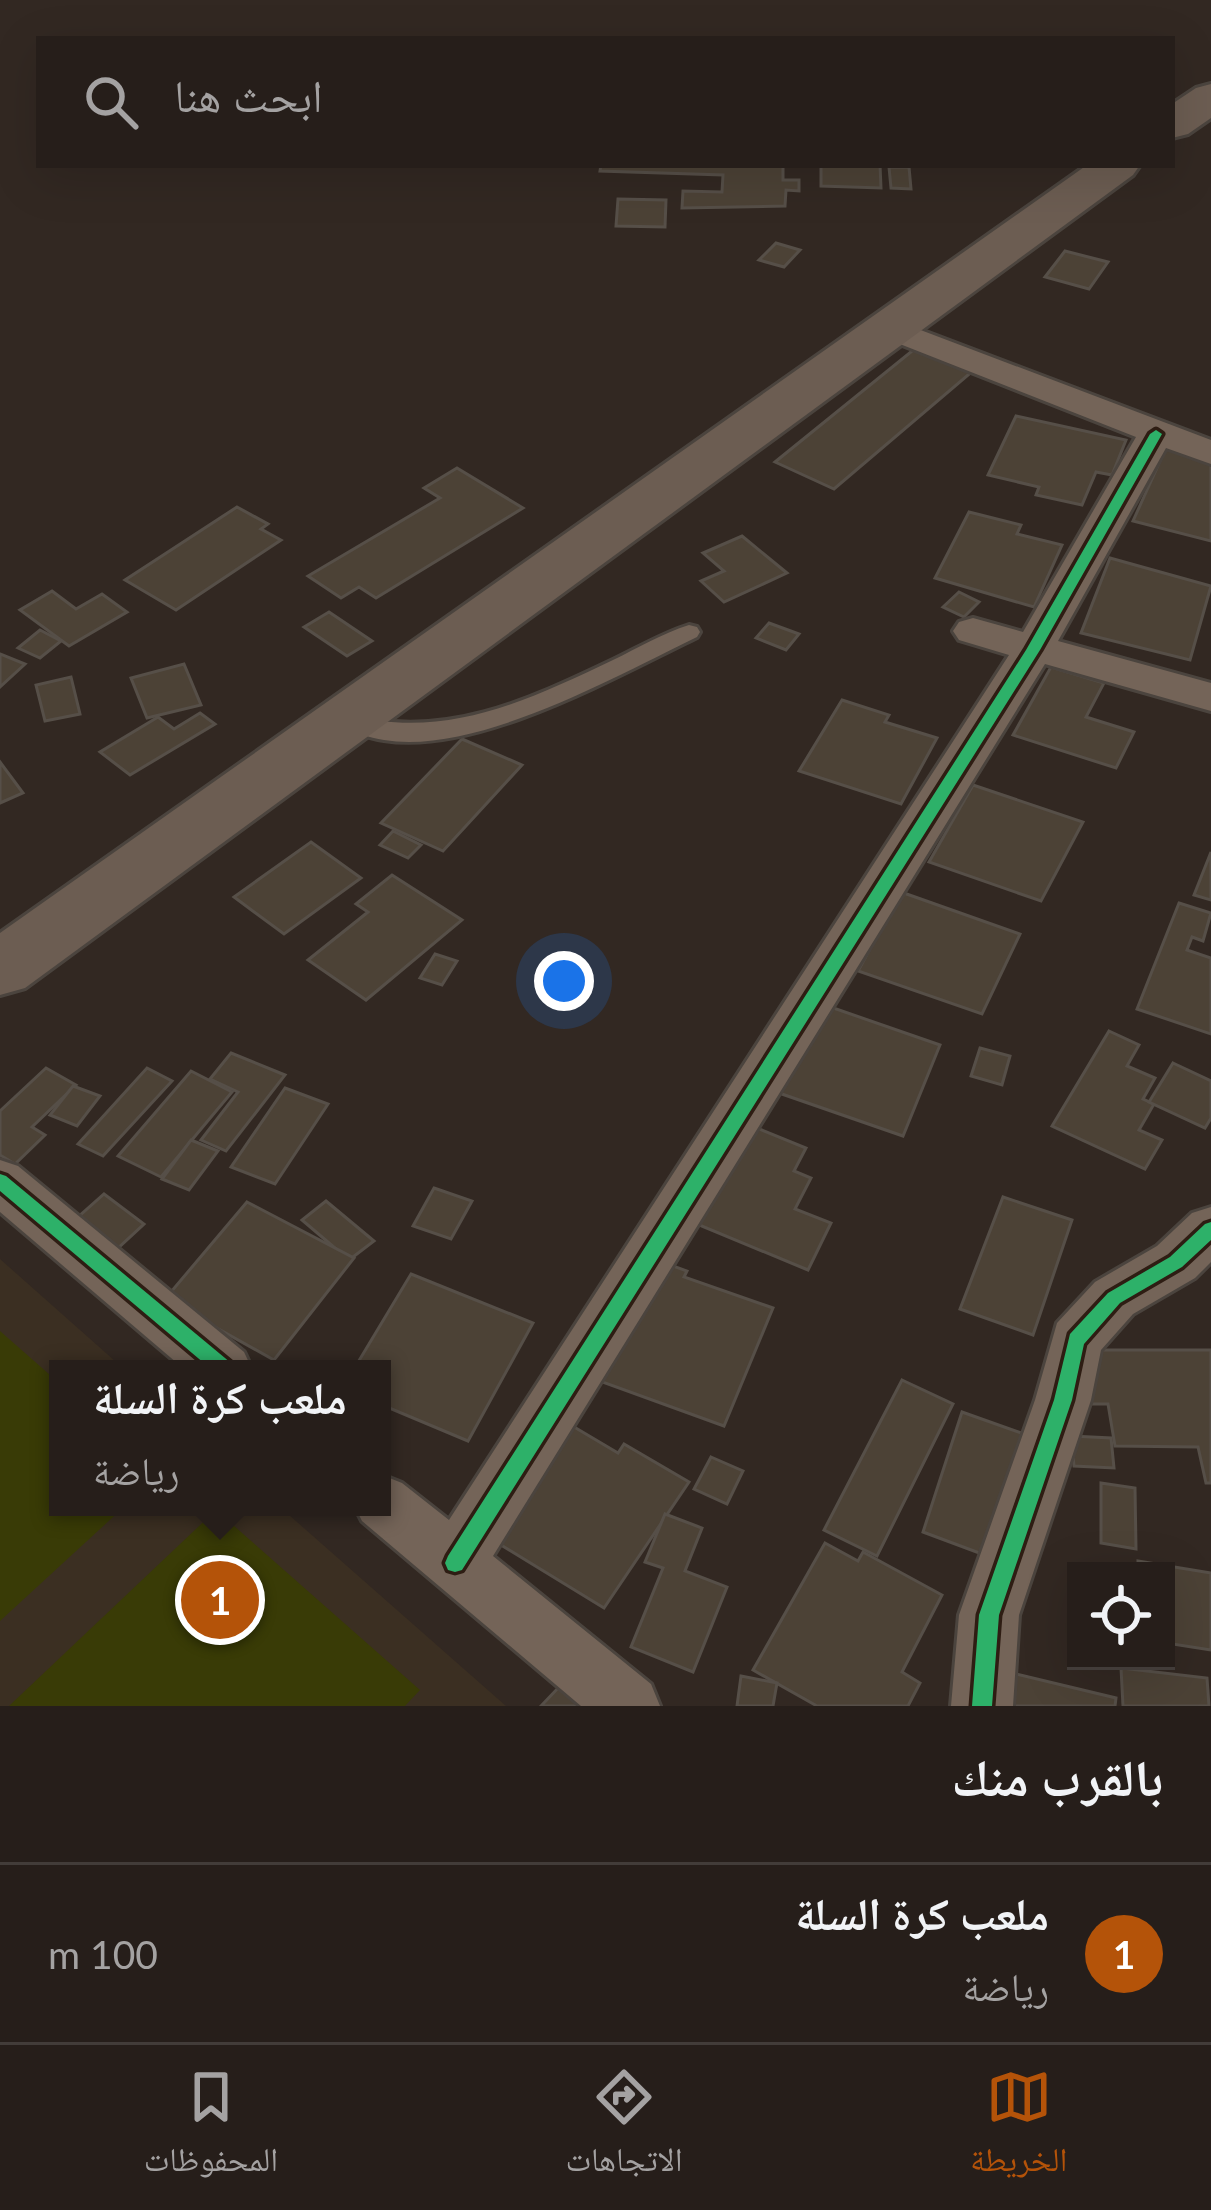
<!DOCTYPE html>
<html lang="ar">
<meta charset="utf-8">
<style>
body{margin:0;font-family:Lato,"Noto Naskh Arabic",sans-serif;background:#322b27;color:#f1f3f6;direction:rtl}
.controls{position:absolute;right:36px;bottom:36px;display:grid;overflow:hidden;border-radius:0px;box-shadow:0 12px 48px #0002}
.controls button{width:108px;height:108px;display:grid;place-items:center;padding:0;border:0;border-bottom:3px solid #423c39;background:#261e1a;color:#f1f3f6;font:60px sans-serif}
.you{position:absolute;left:564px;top:981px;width:42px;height:42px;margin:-30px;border:9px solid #fff;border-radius:50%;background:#1a73e8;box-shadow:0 0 0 18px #1a73e833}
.badge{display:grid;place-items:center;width:78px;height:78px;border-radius:50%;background:#b45309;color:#fff;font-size:39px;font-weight:700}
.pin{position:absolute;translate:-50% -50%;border:6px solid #fff;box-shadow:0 3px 12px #0006}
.popup{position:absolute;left:49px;top:1360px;width:342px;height:156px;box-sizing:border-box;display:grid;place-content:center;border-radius:0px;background:#261e1a;filter:drop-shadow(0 3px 9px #0005);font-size:39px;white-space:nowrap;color:#a4a2a2}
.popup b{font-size:45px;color:#f1f3f6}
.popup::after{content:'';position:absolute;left:50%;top:100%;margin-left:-24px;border:24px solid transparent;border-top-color:#261e1a}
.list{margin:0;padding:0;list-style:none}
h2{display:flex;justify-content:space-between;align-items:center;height:156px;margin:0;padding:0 48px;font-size:51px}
h2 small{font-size:39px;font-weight:400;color:#a4a2a2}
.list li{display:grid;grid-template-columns:78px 1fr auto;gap:36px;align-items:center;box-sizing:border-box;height:180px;padding:0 48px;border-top:3px solid #423c39}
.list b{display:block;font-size:45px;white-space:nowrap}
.list p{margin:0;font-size:39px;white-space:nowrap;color:#a4a2a2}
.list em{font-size:39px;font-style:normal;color:#a4a2a2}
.icon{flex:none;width:66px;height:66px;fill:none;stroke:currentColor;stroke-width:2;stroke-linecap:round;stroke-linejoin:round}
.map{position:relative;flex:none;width:1211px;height:1706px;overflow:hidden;direction:ltr}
.search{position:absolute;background:#261e1a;box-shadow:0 12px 48px #0002;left:36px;right:36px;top:36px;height:132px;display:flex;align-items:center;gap:30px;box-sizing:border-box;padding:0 42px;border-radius:0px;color:#a4a2a2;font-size:45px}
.sheet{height:336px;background:#261e1a}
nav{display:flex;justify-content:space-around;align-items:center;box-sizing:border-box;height:168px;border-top:3px solid #423c39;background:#261e1a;font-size:33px;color:#a4a2a2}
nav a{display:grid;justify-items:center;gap:6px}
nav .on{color:#b45309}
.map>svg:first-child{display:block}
.education{fill:#3b2f22}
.green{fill:#393b06}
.building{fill:#4c4236;stroke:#564f48;stroke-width:3}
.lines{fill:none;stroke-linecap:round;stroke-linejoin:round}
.service-casing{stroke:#4b443e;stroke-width:6}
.minor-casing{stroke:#4b443e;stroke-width:6}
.primary-casing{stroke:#4b443e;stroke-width:6}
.service{fill:#746458;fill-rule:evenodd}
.minor{fill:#746458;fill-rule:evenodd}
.primary{fill:#6c5d52;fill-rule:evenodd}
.cycleway-casing{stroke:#2e1d13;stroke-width:7}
.cycleway{fill:#2db169;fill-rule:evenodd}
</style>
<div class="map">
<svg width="1211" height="1706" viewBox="0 0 1211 1706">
<rect width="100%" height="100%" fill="#322822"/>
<!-- education -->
<path class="education" d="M0,1259L124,1369H58V1507H280L506,1706H0Z"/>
<!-- green -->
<g class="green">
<path d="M0,1331L58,1382V1507H124L0,1621Z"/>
<path d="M216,1510L420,1690L405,1706H9Z"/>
</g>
<!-- building -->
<g class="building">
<path d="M601,165H783V180H799V191L786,190L785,206L682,208L683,191L722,192L723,175L600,171Z"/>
<path d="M821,165H880L881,188L821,186Z"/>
<path d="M889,167H909L911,189L891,188Z"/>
<path d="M618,199L666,200L665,227L616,226Z"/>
<path d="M776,243L800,250L784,267L759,260Z"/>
<path d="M1065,251L1108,262L1089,289L1045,277Z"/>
<path d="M917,347L974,370L834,489L775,462Z"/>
<path d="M1016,416L1126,440L1112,475L1096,472L1082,505L1036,495L1039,487L988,475Z"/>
<path d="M1166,448L1211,459V541L1133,521Z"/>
<path d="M457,468L523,508L376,598L359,587L341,598L308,576L440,498L424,488Z"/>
<path d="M237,507L268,524L261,529L281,540L176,610L125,580Z"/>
<path d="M969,512L1021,525L1017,534L1062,545L1034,607L935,578Z"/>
<path d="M742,536L787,573L724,602L701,581L724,571L703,553Z"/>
<path d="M1110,558L1211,586L1190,660L1081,633Z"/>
<path d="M52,591L76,609L102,594L127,612L69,646L20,610Z"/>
<path d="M959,592L979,602L964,617L943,607Z"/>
<path d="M329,612L372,641L347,656L304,627Z"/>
<path d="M769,623L799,634L786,650L756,638Z"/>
<path d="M40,630L61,641L40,658L18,648Z"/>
<path d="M0,654L25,664L0,687Z"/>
<path d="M184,664L201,705L147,718L131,678Z"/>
<path d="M1051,667L1104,683L1086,717L1134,732L1116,768L1013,735Z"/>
<path d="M71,677L80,714L45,721L36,685Z"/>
<path d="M842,700L889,715L885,722L937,738L901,804L799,771Z"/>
<path d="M200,713L215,724L130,775L100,752L158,717L174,729Z"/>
<path d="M462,739L522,765L443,851L381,823Z"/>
<path d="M0,762L23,793L0,803Z"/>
<path d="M973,785L1083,822L1041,901L929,862Z"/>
<path d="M393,831L421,845L408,858L380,845Z"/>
<path d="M311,842L361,878L284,934L234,897Z"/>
<path d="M1211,852V900L1194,895Z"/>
<path d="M392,875L462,920L366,1000L308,960L368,912L356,904Z"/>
<path d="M901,892L1020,934L982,1014L858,971Z"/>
<path d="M1179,903L1211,913L1203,941L1192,937L1187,950L1211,958V1034L1137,1009Z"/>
<path d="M435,954L457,961L442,985L420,978Z"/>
<path d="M819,1003L940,1045L903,1136L779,1093Z"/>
<path d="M1109,1031L1139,1045L1127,1066L1155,1078L1143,1099L1154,1104L1139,1130L1162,1140L1145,1169L1052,1126Z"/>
<path d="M980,1048L1010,1056L1002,1085L971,1076Z"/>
<path d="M231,1053L285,1075L226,1151L201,1140L238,1092L210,1079Z"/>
<path d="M1173,1063L1211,1081V1118L1205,1128L1149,1102Z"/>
<path d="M46,1068L76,1085L32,1127L45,1135L15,1164L0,1155V1111Z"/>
<path d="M147,1068L172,1081L103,1156L78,1144Z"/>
<path d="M191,1071L232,1092L161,1177L118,1156Z"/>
<path d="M73,1086L100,1096L77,1126L50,1115Z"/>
<path d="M285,1088L328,1104L275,1184L231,1167Z"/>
<path d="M747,1124L806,1148L794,1171L811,1178L795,1209L831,1223L808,1270L692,1222Z"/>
<path d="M191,1140L218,1151L189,1190L162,1179Z"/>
<path d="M434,1188L472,1201L451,1239L413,1226Z"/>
<path d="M104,1194L144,1224L117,1249L77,1218Z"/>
<path d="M1003,1197L1072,1220L1033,1335L960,1309Z"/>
<path d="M326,1201L374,1241L349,1260L302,1220Z"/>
<path d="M247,1202L354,1258L274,1360L165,1299Z"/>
<path d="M651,1258L687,1271L684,1277L773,1308L724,1426L594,1379Z"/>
<path d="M411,1274L533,1323L468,1441L382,1405V1369H354Z"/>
<path d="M1078,1350H1211V1483H1206L1198,1447L1115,1446L1108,1404H1087Z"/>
<path d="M902,1380L953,1404L877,1556L824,1530Z"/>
<path d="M962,1412L1027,1435L990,1557L923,1532Z"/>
<path d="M564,1421L618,1453L624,1444L689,1482L604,1608L483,1534Z"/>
<path d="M1071,1436L1111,1438L1114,1468L1074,1466Z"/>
<path d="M711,1457L743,1471L727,1504L694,1489Z"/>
<path d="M1101,1483L1135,1488L1136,1549L1101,1543Z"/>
<path d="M665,1514L702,1528L685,1571L727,1587L693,1672L631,1647L663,1568L645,1562Z"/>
<path d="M825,1543L858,1561L863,1552L942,1595L902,1672L920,1683L908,1706H817L753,1670Z"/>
<path d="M1138,1561L1211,1573V1650L1166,1643V1571H1138Z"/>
<path d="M1121,1668L1207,1678L1209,1706H1123Z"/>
<path d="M1016,1674L1116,1698L1115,1706H1012Z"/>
<path d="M741,1676L777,1683L773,1706H737Z"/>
<path d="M559,1687L580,1706H541Z"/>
</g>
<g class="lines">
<!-- service casing -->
<g class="service-casing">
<path id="service" d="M689,625L697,627L700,632L697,637C614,677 477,755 384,740C369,738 354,732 339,727L336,722L347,714C443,741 527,701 613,660C638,648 663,633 689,625Z"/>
</g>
<!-- minor casing -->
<g class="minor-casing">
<g id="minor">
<path d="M889,318L1211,440V464L1166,448L1058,641L1211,683V711L1045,664L493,1556L651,1684L660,1706H581L362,1521L355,1507H382V1475L402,1483L449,1520L1009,655L959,640L953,631L959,622L973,618L1023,632L1136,437L877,335L872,328L877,321Z"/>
<path d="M0,1160L18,1166L244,1352L252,1369H184L0,1212Z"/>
<path d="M1211,1207V1262L1195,1278L1133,1314L1101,1350L1091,1400L1019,1615L1013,1706H951L959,1615L1035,1400L1057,1323L1095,1282L1157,1246L1192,1213Z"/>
</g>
</g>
<!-- primary casing -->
<g class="primary-casing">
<g id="primary">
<path d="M1211,84V118L1188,134L1172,138V104L1196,88Z"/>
<path d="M1087,165H1140L1133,175L25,988L0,995V933Z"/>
</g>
</g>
<!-- service -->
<use href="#service" class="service"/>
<!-- minor -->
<use href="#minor" class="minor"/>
<!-- primary -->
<use href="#primary" class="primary"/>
<!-- cycleway casing -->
<g class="cycleway-casing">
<g id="cycleway">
<path d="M1156,430L1162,434L1040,650L462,1570L455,1572L448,1570L445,1563L448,1556L1026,650L1150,434Z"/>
<path d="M0,1174L6,1176L231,1363L233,1369H211L0,1191Z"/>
<path d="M1211,1222V1240L1182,1267L1120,1303L1084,1344L1072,1400L999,1615L992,1706H972L979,1615L1054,1400L1070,1334L1108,1293L1170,1257L1205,1224Z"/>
</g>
</g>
<!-- cycleway -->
<use href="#cycleway" class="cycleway"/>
</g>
</svg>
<div class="controls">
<button><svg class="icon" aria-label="locate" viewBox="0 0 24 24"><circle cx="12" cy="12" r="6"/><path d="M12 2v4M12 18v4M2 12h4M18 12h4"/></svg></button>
</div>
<div class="you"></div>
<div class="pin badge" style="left:220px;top:1600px">1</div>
<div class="popup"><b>ملعب كرة السلة</b>رياضة</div>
<div class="search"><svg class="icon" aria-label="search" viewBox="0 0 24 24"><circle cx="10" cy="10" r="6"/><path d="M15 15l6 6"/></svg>ابحث هنا</div>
</div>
<section class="sheet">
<h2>بالقرب منك<small></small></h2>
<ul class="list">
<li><span class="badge">1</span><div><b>ملعب كرة السلة</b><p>رياضة</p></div><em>100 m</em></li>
</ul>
</section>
<nav>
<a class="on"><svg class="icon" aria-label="map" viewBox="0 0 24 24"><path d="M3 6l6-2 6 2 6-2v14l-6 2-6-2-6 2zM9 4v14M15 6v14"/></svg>الخريطة</a>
<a><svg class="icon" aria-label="directions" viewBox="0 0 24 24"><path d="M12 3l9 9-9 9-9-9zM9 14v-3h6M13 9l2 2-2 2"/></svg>الاتجاهات</a>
<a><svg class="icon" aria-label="saved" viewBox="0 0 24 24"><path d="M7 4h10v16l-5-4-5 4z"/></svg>المحفوظات</a>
</nav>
